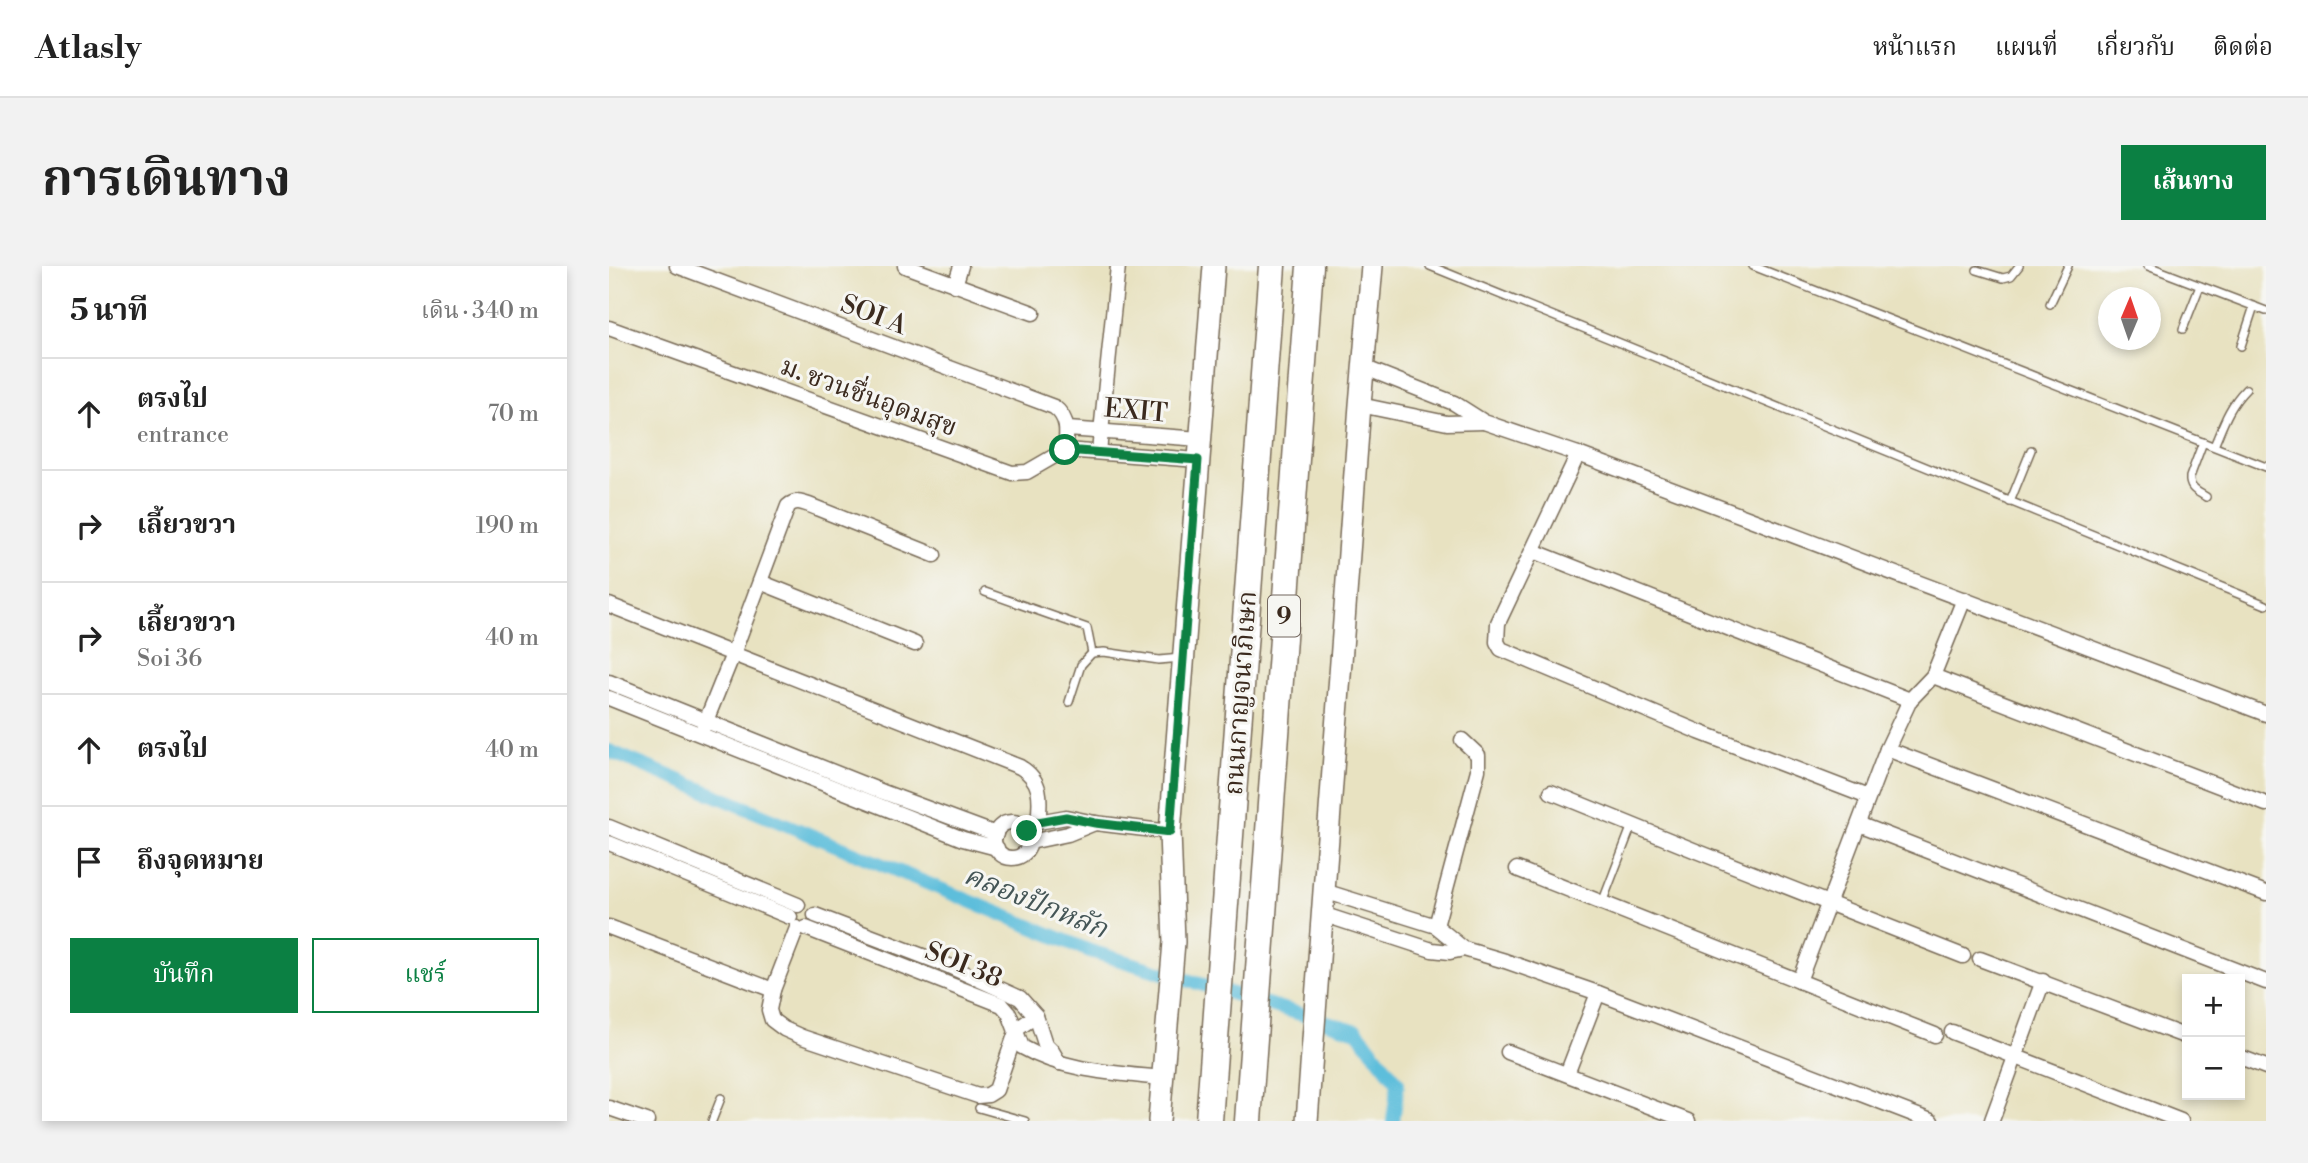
<!DOCTYPE html>
<html lang="th">
<meta charset="utf-8">
<style>
body{margin:0;font-family:"Libre Bodoni","Noto Serif Thai",serif;background:#f2f2f2;color:#222}
.controls{position:absolute;right:21px;bottom:21px;display:grid;overflow:hidden;border-radius:0px;box-shadow:0 4px 10px #0003}
.controls button{width:63px;height:63px;display:grid;place-items:center;padding:0;border:0;border-bottom:2px solid #e0e0e0;background:#fff;color:#222;font:35px sans-serif}
.compass{position:absolute;left:1489px;top:21px;width:63px;height:63px;border-radius:50%;background:#fff;box-shadow:0 4px 10px #0003;rotate:2deg}
.stop{position:absolute;width:21px;height:21px;margin:-16px;border:5px solid #0b8043;border-radius:50%;background:#fff}
.stop.end{background:#0b8043;border-color:#fff;box-shadow:0 2px 7px #0008}
.list{margin:0;padding:0;list-style:none}
h2{display:flex;justify-content:space-between;align-items:center;height:91px;margin:0;padding:0 28px;font-size:30px}
h2 small{font-size:23px;font-weight:400;color:#767676}
.list li{display:grid;grid-template-columns:46px 1fr auto;gap:21px;align-items:center;box-sizing:border-box;height:112px;padding:0 28px;border-top:2px solid #e0e0e0}
.list b{display:block;font-size:26px;white-space:nowrap}
.list p{margin:0;font-size:23px;white-space:nowrap;color:#767676}
.list em{font-size:23px;font-style:normal;color:#767676}
.actions{display:flex;gap:14px;padding:21px 28px}
.actions a{flex:1;padding:16px 0;border:2px solid #0b8043;border-radius:0px;text-align:center;font-size:24px;color:#0b8043}
.actions .main{background:#0b8043;color:#fff}
.icon{flex:none;width:38px;height:38px;fill:none;stroke:currentColor;stroke-width:2;stroke-linecap:round;stroke-linejoin:round}
.map{position:relative;flex:none;width:1657px;height:855px;overflow:hidden;border-radius:0px}
header{display:flex;align-items:center;gap:42px;box-sizing:border-box;height:98px;padding:0 35px;background:#fff;border-bottom:2px solid #e0e0e0}
header strong{font-size:33px}
nav{display:flex;gap:38px;margin-inline-start:auto;font-size:24px}
.intro{display:flex;align-items:center;justify-content:space-between;box-sizing:border-box;height:168px;padding:0 42px}
h1{margin:0;font-size:49px}
.button{padding:18px 32px;border-radius:0px;background:#0b8043;color:#fff;font-size:24px;font-weight:700}
main{display:flex;gap:42px;padding:0 42px}
aside{flex:1;background:#fff;border-radius:0px;box-shadow:0 4px 10px #0003}
.map>svg:first-child{display:block}
.lines{fill:none;stroke-linecap:round;stroke-linejoin:round}
.canal{stroke:#5dbedb;stroke-width:14}
.service-casing{stroke:#786a57;stroke-width:10}
.minor-casing{stroke:#786a57;stroke-width:17}
.secondary-casing{stroke:#786a57;stroke-width:24}
.motorway-casing{stroke:#786a57;stroke-width:29}
.service{stroke:#fff;stroke-width:7}
.minor{stroke:#fff;stroke-width:14}
.secondary{stroke:#fff;stroke-width:21}
.motorway{stroke:#fff;stroke-width:26}
.route{stroke:#0b8043;stroke-width:9}
.labels{text-anchor:middle;stroke-width:6;stroke-linejoin:round;paint-order:stroke}
.shield{fill:#f6f6f2;stroke:#73675e;stroke-width:2}
.shield-label{font-size:24px;font-weight:bold;fill:#3b2a1e}
.street-label{font-size:26px;fill:#3b2a1e;stroke:#f6f6f2}
.water-label{font-size:28px;font-style:italic;fill:#455657;stroke:#f6f6f2}
</style>
<header>
<strong>Atlasly</strong>
<nav><a>หน้าแรก</a><a>แผนที่</a><a>เกี่ยวกับ</a><a>ติดต่อ</a></nav>
</header>
<div class="intro"><h1>การเดินทาง</h1><a class="button">เส้นทาง</a></div>
<main>
<aside>
<h2>5 นาที<small>เดิน · 340 m</small></h2>
<ul class="list">
<li><svg class="icon" aria-label="ahead" viewBox="0 0 24 24"><path d="M12 20V5M6 11l6-6 6 6"/></svg><div><b>ตรงไป</b><p>entrance</p></div><em>70 m</em></li>
<li><svg class="icon" aria-label="right" viewBox="0 0 24 24"><path d="M7 20v-9h11M14 6l5 5-5 5"/></svg><div><b>เลี้ยวขวา</b></div><em>190 m</em></li>
<li><svg class="icon" aria-label="right" viewBox="0 0 24 24"><path d="M7 20v-9h11M14 6l5 5-5 5"/></svg><div><b>เลี้ยวขวา</b><p>Soi 36</p></div><em>40 m</em></li>
<li><svg class="icon" aria-label="ahead" viewBox="0 0 24 24"><path d="M12 20V5M6 11l6-6 6 6"/></svg><div><b>ตรงไป</b></div><em>40 m</em></li>
<li><svg class="icon" aria-label="arrive" viewBox="0 0 24 24"><path d="M6 21V4h12l-3 4 3 4H6"/></svg><div><b>ถึงจุดหมาย</b></div></li>
</ul>
<div class="actions"><a class="main">บันทึก</a><a>แชร์</a></div>
</aside>
<div class="map">
<svg width="1657" height="855" viewBox="0 0 1657 855">
<rect width="100%" height="100%" fill="#f6f6f2"/>
<filter id="ink" filterUnits="userSpaceOnUse"><feTurbulence type="fractalNoise" baseFrequency=".0143" numOctaves="2"/><feDisplacementMap in="SourceGraphic" scale="14" xChannelSelector="R" yChannelSelector="G"/><feConvolveMatrix kernelMatrix="1 2 1 2 8 2 1 2 1" color-interpolation-filters="sRGB"/></filter>
<filter id="wash" filterUnits="userSpaceOnUse"><feTurbulence type="fractalNoise" baseFrequency=".00686" numOctaves="4" result="noise"/><feDisplacementMap in="SourceGraphic" scale="28" xChannelSelector="R" yChannelSelector="G"/><feGaussianBlur stdDeviation="1.57" result="paint"/><feColorMatrix in="noise" values="0 0 0 0 0 0 0 0 0 0 0 0 0 0 0 0 0 1.4 0 .05"/><feComposite in="paint" operator="in"/></filter>
<g filter="url(#wash)">
<rect width="100%" height="100%" fill="#e8e2c1"/>
<g class="lines">
<!-- canal -->
<path class="canal" d="M0,485L481,685L748,765L789,817L784,855"/>
</g>
</g>
<g filter="url(#ink)">
<g class="lines">
<!-- service casing -->
<g class="service-casing">
<g id="service">
<path d="M821,0L1657,339"/>
<path d="M1144,0L1657,201"/>
<path d="M1539,0L1657,45"/>
<path d="M1368,4L1394,12L1402,10L1410,0"/>
<path d="M1441,38L1459,0"/>
<path d="M1574,63L1591,20"/>
<path d="M1632,80L1645,40"/>
<path d="M1594,176L1581,211C1580,223 1588,225 1597,231"/>
<path d="M1605,180C1614,159 1620,140 1637,123"/>
<path d="M1401,236L1422,184"/>
<path d="M376,326L478,362L483,387"/>
<path d="M460,436L472,399L483,387L495,386L550,394L572,392"/>
<path d="M993,637L1023,559"/>
<path d="M370,842L416,855"/>
<path d="M103,855L112,832"/>
</g>
</g>
<!-- minor casing -->
<g class="minor-casing">
<g id="minor">
<path d="M296,0L424,47"/>
<path d="M346,19L352,0"/>
<path d="M0,62L403,207L418,206L456,184C458,167 460,152 445,141L68,0"/>
<path d="M754,101L845,137L875,156L969,188L1657,448"/>
<path d="M751,139L838,157L874,156"/>
<path d="M459,163L591,173"/>
<path d="M456,184L589,194"/>
<path d="M490,186L509,0"/>
<path d="M969,188L889,357L888,376L892,383L1090,466L1259,531"/>
<path d="M924,285L1301,434"/>
<path d="M151,316L306,378"/>
<path d="M0,339L411,501C433,514 432,532 429,556"/>
<path d="M1324,410L1657,538"/>
<path d="M0,416L274,526L387,568"/>
<path d="M0,432L354,573L388,582"/>
<path d="M95,460L124,388L179,240C186,234 192,236 200,239L325,289"/>
<path d="M1278,483L1657,627"/>
<path d="M942,526L1087,585L1354,690"/>
<circle cx="403" cy="574" r="18"/>
<path d="M1250,558L1657,716"/>
<path d="M0,561L189,639"/>
<path d="M416,561L429,556L457,551L486,557L561,566"/>
<path d="M421,576L459,568L486,557"/>
<path d="M0,577L181,651"/>
<path d="M908,603L1326,769"/>
<path d="M715,625L827,660L855,683"/>
<path d="M713,648L823,684L841,686L855,683L896,695L989,727L1322,855"/>
<path d="M206,649L340,700L411,732L427,750L436,778L443,785L450,797"/>
<path d="M827,660L869,504V489L853,474"/>
<path d="M0,661L164,724"/>
<path d="M188,662L164,724L160,744L163,754L175,763L193,771L369,830L379,829L387,824L408,763L427,750"/>
<path d="M197,662L393,739L400,747L413,781C455,805 505,807 553,812"/>
<path d="M1371,693L1578,771"/>
<path d="M1190,715L1278,483L1301,434L1324,410L1355,333"/>
<path d="M1343,766L1572,855"/>
<path d="M899,786L1079,855"/>
<path d="M1631,791L1657,801"/>
<path d="M958,808L989,727"/>
<path d="M0,842L38,855"/>
<path d="M1383,854L1434,715"/>
</g>
</g>
<!-- secondary casing -->
<g class="secondary-casing">
<g id="secondary">
<path d="M550,855L565,676L561,566L605,0"/>
<path d="M698,855L751,139L763,0"/>
</g>
</g>
<!-- motorway casing -->
<g class="motorway-casing">
<g id="motorway">
<path d="M600,855L663,0"/>
<path d="M639,855L701,0"/>
</g>
</g>
<!-- service -->
<use href="#service" class="service"/>
<!-- minor -->
<use href="#minor" class="minor"/>
<!-- secondary -->
<use href="#secondary" class="secondary"/>
<!-- motorway -->
<use href="#motorway" class="motorway"/>
</g>
</g>
<g class="lines" filter="url(#ink)">
<!-- route -->
<path class="route" d="M418,565L416,561L429,556L457,551L486,557L561,566L589,194L456,184"/>
</g>
<g class="labels">
<!-- shield labels -->
<rect class="shield" x="659" y="329.5" width="32" height="41" rx="5"/>
<g class="shield-label">
<text x="675" y="358">9</text>
</g>
<!-- street labels -->
<g class="street-label">
<text transform="translate(265 48) rotate(21)" y="9">SOI A</text>
<text transform="translate(260 130) rotate(20)" y="9">ม. ชวนชื่นอุดมสุข</text>
<text transform="translate(527 144) rotate(5)" y="9">EXIT</text>
<text transform="translate(631 427) rotate(-86)" y="9">ถนนกาญจนาภิเษก</text>
<text transform="translate(355 698) rotate(22)" y="9">SOI 38</text>
</g>
<!-- water labels -->
<g class="water-label">
<text transform="translate(427 635) rotate(22)" y="10">คลองปักหลัก</text>
</g>
</g>
</svg>
<div class="controls">
<button>+</button>
<button>−</button>
</div>
<svg class="compass" viewBox="-18 -18 36 36"><path d="M0-13l5 13h-10z" fill="#e53935"/><path d="M0 13l5-13h-10z" fill="#767676"/></svg>
<div class="stop" style="left:456px;top:184px"></div>
<div class="stop end" style="left:418px;top:565px"></div>
</div>
</main>
